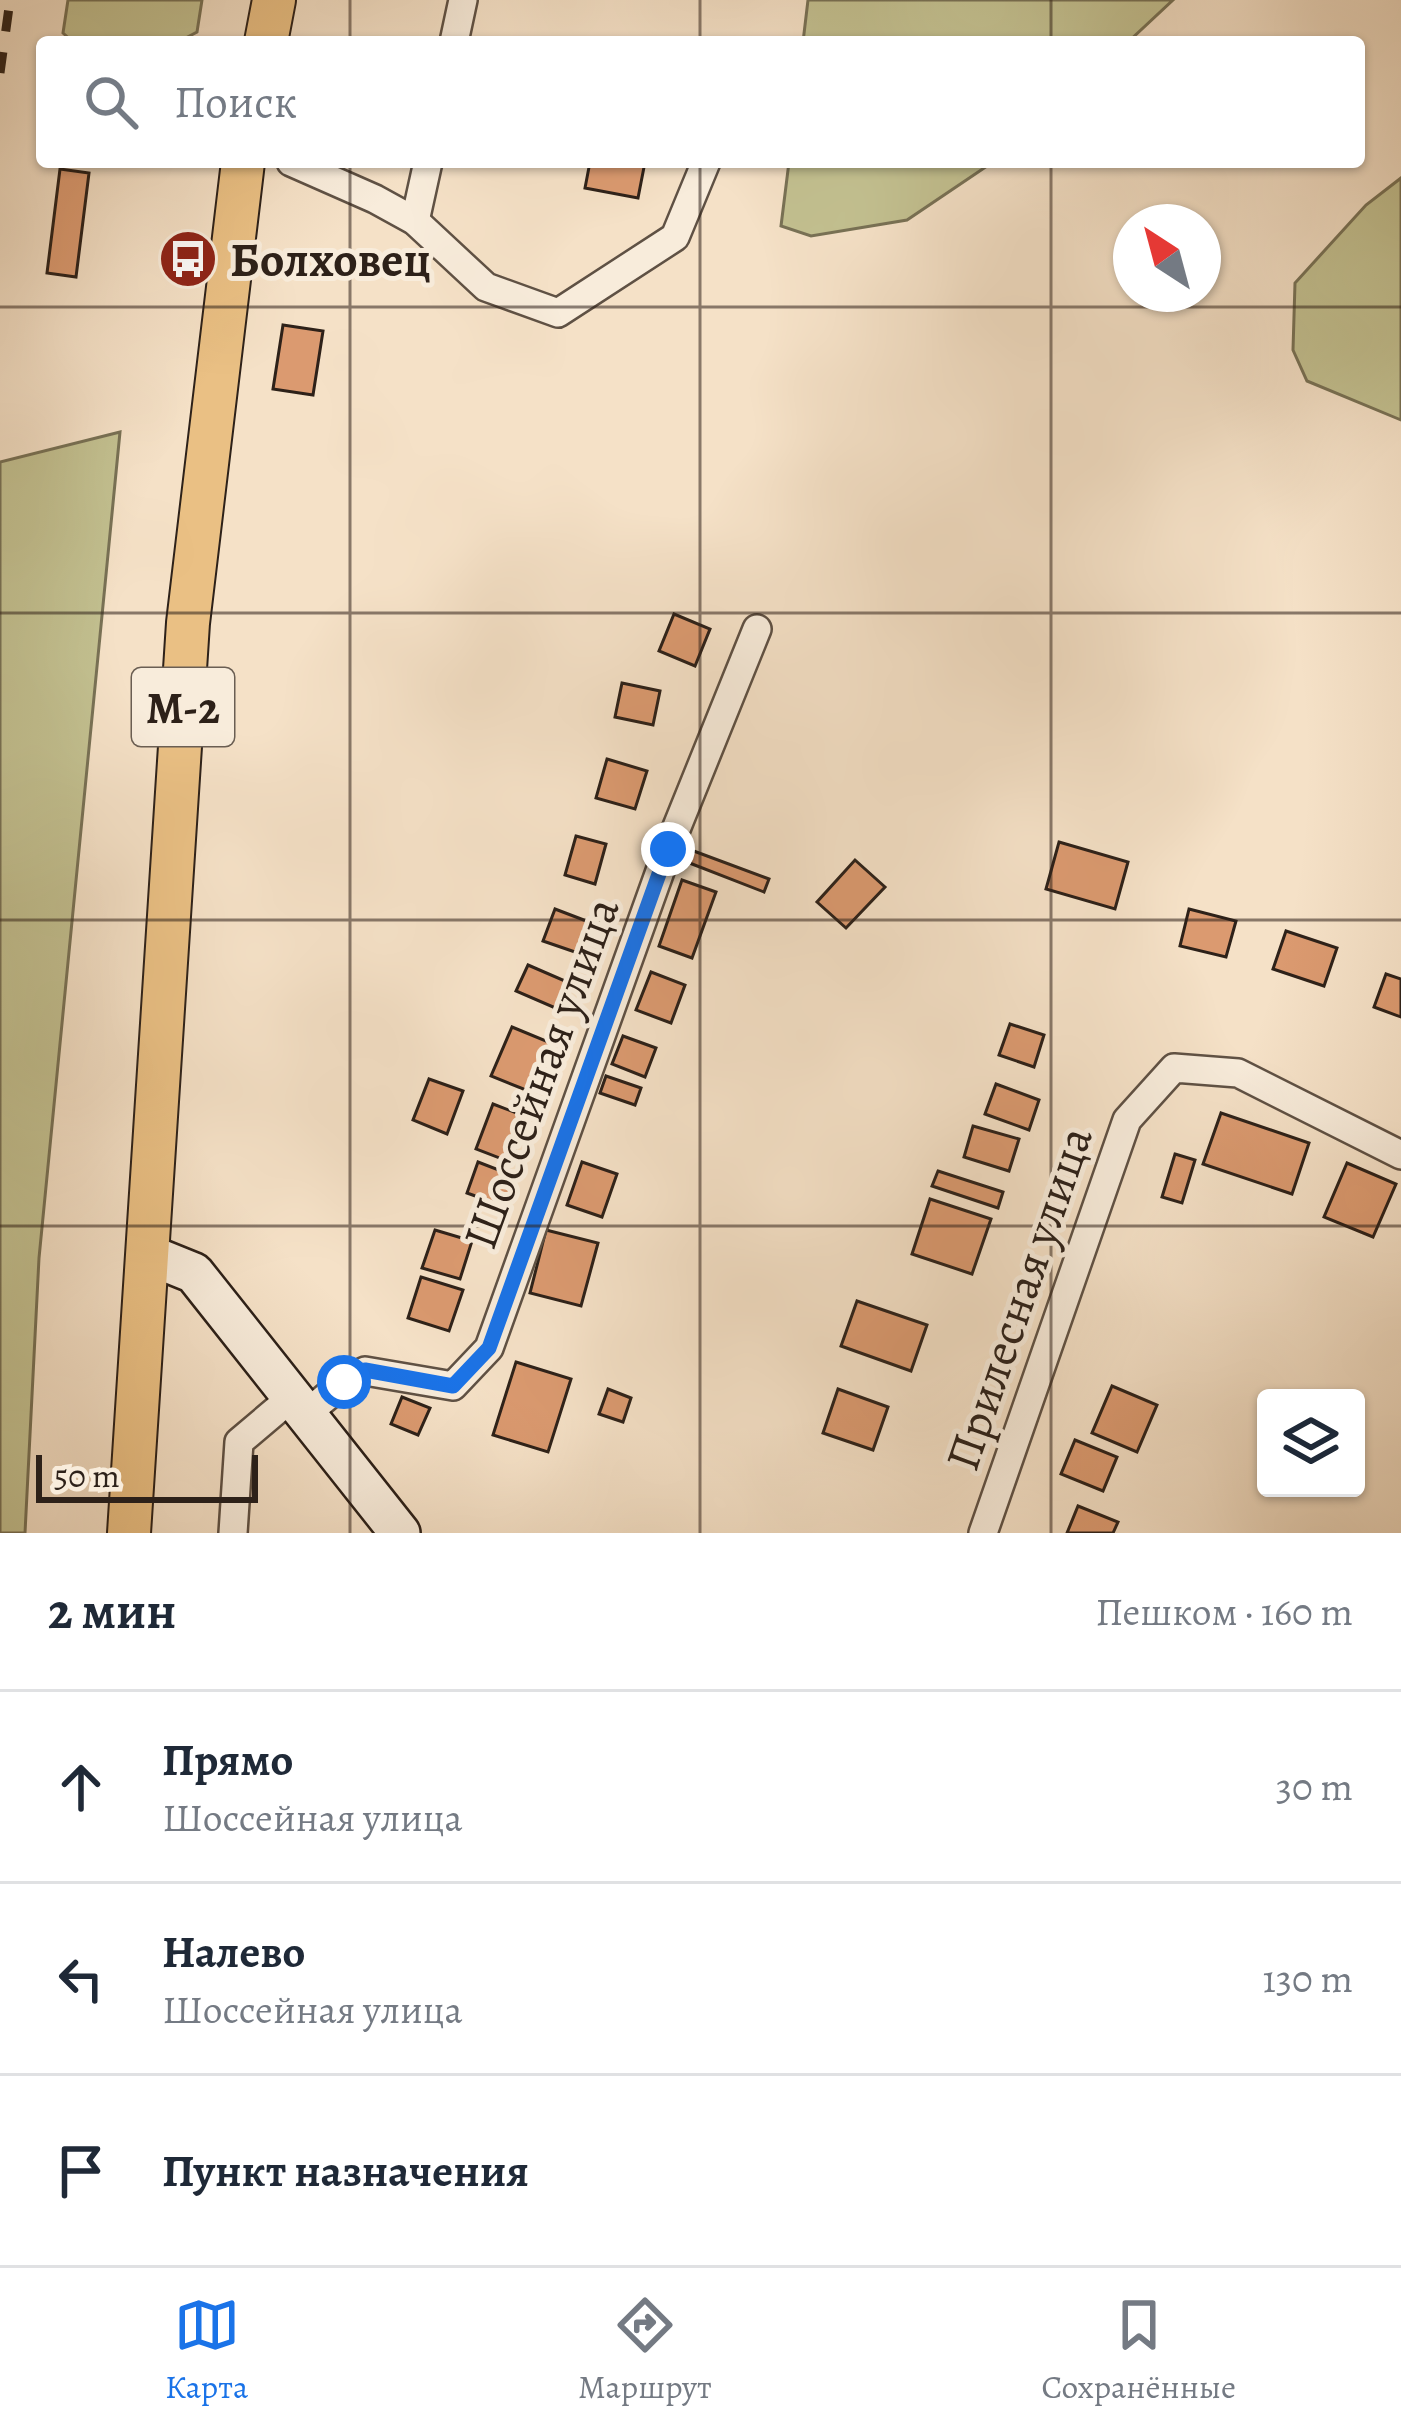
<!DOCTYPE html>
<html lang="ru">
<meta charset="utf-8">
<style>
body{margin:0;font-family:Alegreya,serif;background:#f6f6f7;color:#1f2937}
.controls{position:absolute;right:36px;bottom:36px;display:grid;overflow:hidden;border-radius:12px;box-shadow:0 3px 9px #0004}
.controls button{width:108px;height:108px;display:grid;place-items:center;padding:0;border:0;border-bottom:3px solid #e0e1e3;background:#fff;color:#1f2937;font:60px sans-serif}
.compass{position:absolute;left:1113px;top:204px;width:108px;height:108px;border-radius:50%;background:#fff;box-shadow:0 3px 9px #0004;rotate:324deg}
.scale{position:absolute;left:36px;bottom:30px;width:222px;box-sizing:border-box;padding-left:12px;border:6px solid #2d2119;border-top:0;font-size:33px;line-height:42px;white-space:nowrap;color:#2d2119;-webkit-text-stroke:9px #f8ecdb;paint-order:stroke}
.stop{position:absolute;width:36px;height:36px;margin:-27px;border:9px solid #1a73e8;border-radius:50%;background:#fff}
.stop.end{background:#1a73e8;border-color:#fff;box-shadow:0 3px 12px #0008}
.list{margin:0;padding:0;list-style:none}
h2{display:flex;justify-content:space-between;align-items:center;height:156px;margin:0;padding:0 48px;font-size:51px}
h2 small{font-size:39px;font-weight:400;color:#747a83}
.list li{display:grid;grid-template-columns:78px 1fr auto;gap:36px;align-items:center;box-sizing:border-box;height:192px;padding:0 48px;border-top:3px solid #e0e1e3}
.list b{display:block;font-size:45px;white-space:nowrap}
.list p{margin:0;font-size:39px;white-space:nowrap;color:#747a83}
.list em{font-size:39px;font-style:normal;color:#747a83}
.icon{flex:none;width:66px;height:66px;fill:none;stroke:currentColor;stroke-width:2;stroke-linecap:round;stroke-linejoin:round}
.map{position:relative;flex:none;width:1401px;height:1533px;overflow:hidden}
.search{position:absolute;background:#fff;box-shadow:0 3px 9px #0004;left:36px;right:36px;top:36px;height:132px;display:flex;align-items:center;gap:30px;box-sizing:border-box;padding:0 42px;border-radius:12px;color:#747a83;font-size:45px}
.sheet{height:732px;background:#fff}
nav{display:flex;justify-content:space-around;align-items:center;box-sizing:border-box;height:168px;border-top:3px solid #e0e1e3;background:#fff;font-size:33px;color:#747a83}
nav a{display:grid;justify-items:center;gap:6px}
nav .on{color:#1a73e8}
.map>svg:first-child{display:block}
.green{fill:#c3c191;stroke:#787155;stroke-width:3}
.building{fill:#db9a70;stroke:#2d2119;stroke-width:3}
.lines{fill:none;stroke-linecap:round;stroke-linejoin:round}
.street-casing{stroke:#5f5144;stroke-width:32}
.secondary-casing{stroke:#2d2119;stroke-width:44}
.primary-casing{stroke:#2d2119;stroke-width:46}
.street{stroke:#f8ecdb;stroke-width:27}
.secondary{stroke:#f8ecdb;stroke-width:39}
.primary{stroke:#eac084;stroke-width:42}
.rail{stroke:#2d2119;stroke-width:9;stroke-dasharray:21 21;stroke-linecap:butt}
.route{stroke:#1a73e8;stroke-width:15}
.grid{fill:none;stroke:#2d2119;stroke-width:3;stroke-opacity:0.55}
.labels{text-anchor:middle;stroke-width:10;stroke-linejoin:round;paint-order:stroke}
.shield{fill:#f8ecdb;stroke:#6a5e53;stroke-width:3}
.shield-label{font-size:45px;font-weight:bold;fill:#2d2119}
.poi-label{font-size:48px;font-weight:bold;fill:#2d2119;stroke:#f8ecdb;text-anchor:start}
.street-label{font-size:48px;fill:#2d2119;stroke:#f8ecdb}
</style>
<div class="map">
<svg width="1401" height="1533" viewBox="0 0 1401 1533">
<rect width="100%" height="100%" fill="#f5e1c7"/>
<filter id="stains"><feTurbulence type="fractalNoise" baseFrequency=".00167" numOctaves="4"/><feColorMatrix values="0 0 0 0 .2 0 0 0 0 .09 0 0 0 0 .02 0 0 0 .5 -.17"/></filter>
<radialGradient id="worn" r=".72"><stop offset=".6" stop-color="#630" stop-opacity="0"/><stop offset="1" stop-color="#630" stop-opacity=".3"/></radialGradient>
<!-- green -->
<g class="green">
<path d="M68,0H202L197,32L178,42H73L63,33Z"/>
<path d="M808,0H1173L1128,42H803Z"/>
<path d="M789,162H993L907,220L811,236L781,226Z"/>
<path d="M1401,178V420L1307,381L1293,350L1295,283L1366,205Z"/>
<path d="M120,432L39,1258L25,1533H0V462Z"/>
</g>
<!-- building -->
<g class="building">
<path d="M590,162H645L638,198L585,188Z"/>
<path d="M60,169L89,173L76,277L47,273Z"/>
<path d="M283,325L323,331L313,395L273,389Z"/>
<path d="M674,614L710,629L695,666L659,651Z"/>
<path d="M622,683L660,691L653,725L615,717Z"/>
<path d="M607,759L647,771L635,809L596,798Z"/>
<path d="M576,836L606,844L595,884L565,875Z"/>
<path d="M1059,842L1128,862L1115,909L1046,889Z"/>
<path d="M691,850L769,879L764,892L687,862Z"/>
<path d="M855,860L885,887L846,928L817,902Z"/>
<path d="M682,880L716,892L692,958L659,946Z"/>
<path d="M555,909L589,922L578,953L543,941Z"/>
<path d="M1189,909L1236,921L1226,957L1180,946Z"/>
<path d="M1286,931L1337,948L1324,986L1273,969Z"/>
<path d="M528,965L572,984L560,1010L516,991Z"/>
<path d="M651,972L685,985L671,1023L636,1010Z"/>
<path d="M1386,974L1401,979V1017L1374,1007Z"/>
<path d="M1010,1024L1044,1035L1034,1067L999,1055Z"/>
<path d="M512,1027L551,1043L531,1092L491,1076Z"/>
<path d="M623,1036L656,1048L645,1077L612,1064Z"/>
<path d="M606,1076L641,1088L635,1105L600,1093Z"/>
<path d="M429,1079L463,1091L447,1134L413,1120Z"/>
<path d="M996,1084L1039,1100L1029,1130L985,1114Z"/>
<path d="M493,1104L527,1117L510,1162L476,1149Z"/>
<path d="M1221,1113L1309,1143L1292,1194L1203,1164Z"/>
<path d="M973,1126L1019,1139L1009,1171L964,1157Z"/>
<path d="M1175,1154L1195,1160L1182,1203L1162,1197Z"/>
<path d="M478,1162L517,1177L506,1207L467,1193Z"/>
<path d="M582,1162L617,1174L602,1217L567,1205Z"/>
<path d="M1347,1163L1396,1184L1373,1237L1324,1217Z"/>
<path d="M938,1171L1003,1192L998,1208L932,1186Z"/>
<path d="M930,1199L991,1219L972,1274L912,1254Z"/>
<path d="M435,1230L472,1241L460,1279L422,1268Z"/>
<path d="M546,1230L598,1243L581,1306L530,1293Z"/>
<path d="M421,1277L463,1290L449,1331L408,1318Z"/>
<path d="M857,1301L927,1325L911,1371L841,1346Z"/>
<path d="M516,1362L571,1379L548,1452L493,1435Z"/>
<path d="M1112,1386L1157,1405L1137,1452L1092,1433Z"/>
<path d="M608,1389L631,1398L623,1422L599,1414Z"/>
<path d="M838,1389L888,1407L873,1450L823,1433Z"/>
<path d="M402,1397L430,1408L418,1435L391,1424Z"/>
<path d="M1075,1440L1117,1457L1103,1491L1061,1474Z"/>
<path d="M1078,1506L1118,1522L1113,1533H1067Z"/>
</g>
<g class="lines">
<!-- street casing -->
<g class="street-casing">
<g id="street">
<path d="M454,42L463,0"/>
<path d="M291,162L375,199L415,221L486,287L558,313L675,237L706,162"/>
<path d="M415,221L428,162"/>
<path d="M305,1415L343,1383L365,1371L453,1386L489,1348L668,849L757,629"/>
<path d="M233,1533L239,1442L291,1398"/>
<path d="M983,1533L1127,1120L1174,1068L1238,1073L1401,1155"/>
</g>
</g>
<!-- secondary casing -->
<g class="secondary-casing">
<path id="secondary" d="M147,1254L194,1273L400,1533"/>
</g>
<!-- primary casing -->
<g class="primary-casing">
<g id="primary">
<path d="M266,42L274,0"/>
<path d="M129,1533L188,623L243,162"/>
</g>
</g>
<!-- street -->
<use href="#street" class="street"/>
<!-- secondary -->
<use href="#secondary" class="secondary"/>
<!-- primary -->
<use href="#primary" class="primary"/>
<!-- rail -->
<path class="rail" d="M0,73L10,0"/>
</g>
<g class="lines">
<!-- route -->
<path class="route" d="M344,1382L365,1370L453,1386L489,1348L668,849"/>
</g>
<!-- grid -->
<path class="grid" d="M350,0V42M700,0V42M1051,0V42M350,162V1533M700,162V1533M1051,162V1533M0,307H1401M0,613H1401M0,920H1401M0,1226H1401"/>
<!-- icons -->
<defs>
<g id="bus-disc" transform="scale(3)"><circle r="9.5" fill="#8f2418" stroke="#f8ecdb"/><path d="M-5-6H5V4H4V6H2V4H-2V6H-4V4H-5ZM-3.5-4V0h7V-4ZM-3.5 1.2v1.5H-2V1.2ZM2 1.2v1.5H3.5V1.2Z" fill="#fff"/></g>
</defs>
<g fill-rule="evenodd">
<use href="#bus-disc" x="188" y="259"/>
</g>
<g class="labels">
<!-- shield labels -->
<rect class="shield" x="132" y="668" width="102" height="78" rx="9"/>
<g class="shield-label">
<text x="183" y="723">М-2</text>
</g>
<!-- poi labels -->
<g class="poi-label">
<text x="230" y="276">Болховец</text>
</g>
<!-- street labels -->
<g class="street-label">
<text transform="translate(540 1073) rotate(-70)" y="17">Шоссейная улица</text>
<text transform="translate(1018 1298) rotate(-71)" y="17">Прилесная улица</text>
</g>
</g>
<rect width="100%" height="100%" filter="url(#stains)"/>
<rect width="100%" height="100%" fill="url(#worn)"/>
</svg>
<div class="controls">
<button><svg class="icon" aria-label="layers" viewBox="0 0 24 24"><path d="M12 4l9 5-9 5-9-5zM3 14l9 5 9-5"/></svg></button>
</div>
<svg class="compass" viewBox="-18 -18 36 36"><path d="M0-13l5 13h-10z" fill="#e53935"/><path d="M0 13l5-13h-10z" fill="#747a83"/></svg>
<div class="scale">50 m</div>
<div class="stop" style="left:344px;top:1382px"></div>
<div class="stop end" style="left:668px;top:849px"></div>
<div class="search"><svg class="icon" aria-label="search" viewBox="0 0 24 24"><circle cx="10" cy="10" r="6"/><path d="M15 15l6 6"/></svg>Поиск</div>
</div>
<section class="sheet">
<h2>2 мин<small>Пешком · 160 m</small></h2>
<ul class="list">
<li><svg class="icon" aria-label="ahead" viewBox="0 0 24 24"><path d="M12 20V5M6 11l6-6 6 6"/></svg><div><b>Прямо</b><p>Шоссейная улица</p></div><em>30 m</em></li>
<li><svg class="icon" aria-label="left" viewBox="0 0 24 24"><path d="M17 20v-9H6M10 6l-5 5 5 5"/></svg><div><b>Налево</b><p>Шоссейная улица</p></div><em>130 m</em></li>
<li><svg class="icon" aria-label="arrive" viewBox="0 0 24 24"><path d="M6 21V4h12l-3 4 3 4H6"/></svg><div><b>Пункт назначения</b></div></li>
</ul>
</section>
<nav>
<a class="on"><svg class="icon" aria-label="map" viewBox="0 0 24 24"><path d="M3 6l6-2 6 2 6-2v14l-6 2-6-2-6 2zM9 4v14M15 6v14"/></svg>Карта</a>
<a><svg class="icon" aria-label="directions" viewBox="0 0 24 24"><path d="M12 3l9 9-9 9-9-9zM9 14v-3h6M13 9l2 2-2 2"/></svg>Маршрут</a>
<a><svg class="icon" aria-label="saved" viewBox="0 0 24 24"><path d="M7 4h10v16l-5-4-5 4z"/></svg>Сохранённые</a>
</nav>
